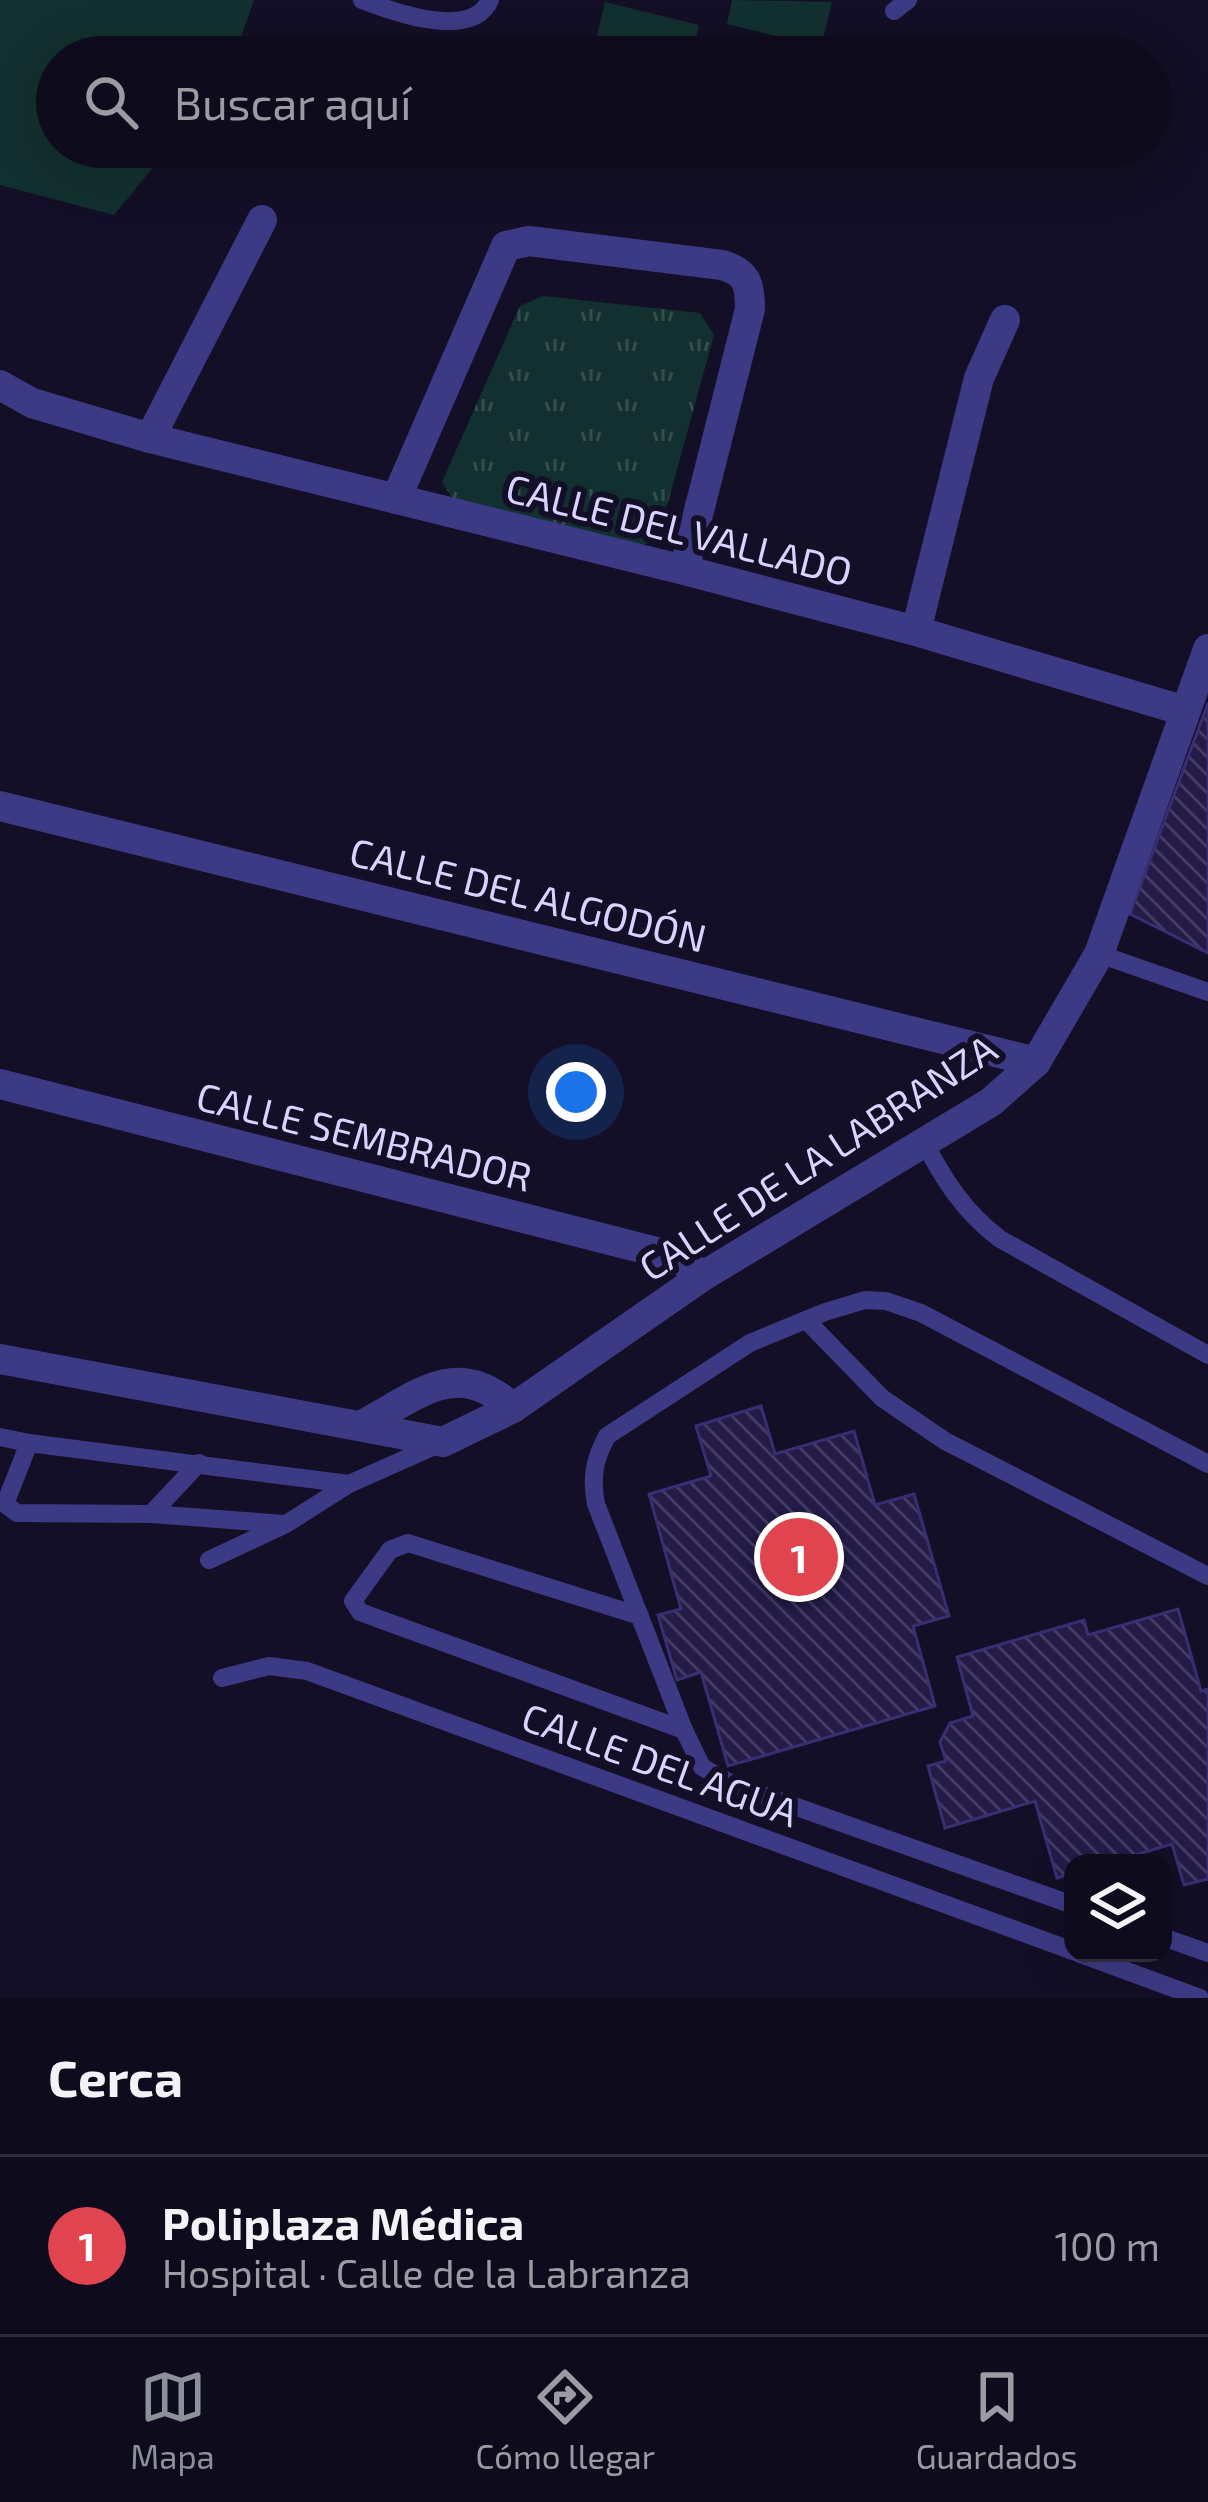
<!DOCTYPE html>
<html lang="es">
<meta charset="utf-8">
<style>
body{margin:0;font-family:"Exo 2",sans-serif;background:#171425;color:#f1f3f6}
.controls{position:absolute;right:36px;bottom:36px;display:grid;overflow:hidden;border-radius:24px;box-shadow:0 12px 48px #0002}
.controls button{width:108px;height:108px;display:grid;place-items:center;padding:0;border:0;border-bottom:3px solid #2e2b3b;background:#0e0b1c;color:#f1f3f6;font:60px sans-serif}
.you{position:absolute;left:576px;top:1092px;width:42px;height:42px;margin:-30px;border:9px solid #fff;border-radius:50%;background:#1a73e8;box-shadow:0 0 0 18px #1a73e833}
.badge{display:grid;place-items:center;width:78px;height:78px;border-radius:50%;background:#8c9099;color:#fff;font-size:39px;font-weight:700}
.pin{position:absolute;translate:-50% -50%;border:6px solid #fff;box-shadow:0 3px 12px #0006}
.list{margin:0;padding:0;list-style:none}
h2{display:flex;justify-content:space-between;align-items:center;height:156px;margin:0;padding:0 48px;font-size:51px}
h2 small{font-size:39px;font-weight:400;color:#9b9ba3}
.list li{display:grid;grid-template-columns:78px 1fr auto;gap:36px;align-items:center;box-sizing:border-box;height:180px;padding:0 48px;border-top:3px solid #2e2b3b}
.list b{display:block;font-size:45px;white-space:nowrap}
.list p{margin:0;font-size:39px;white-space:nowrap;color:#9b9ba3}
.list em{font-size:39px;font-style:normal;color:#9b9ba3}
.icon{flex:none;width:66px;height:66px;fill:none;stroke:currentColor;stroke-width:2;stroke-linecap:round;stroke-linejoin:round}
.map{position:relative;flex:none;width:1208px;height:1998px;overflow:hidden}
.search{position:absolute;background:#0e0b1c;box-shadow:0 12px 48px #0002;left:36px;right:36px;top:36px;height:132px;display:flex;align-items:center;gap:30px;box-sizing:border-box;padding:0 42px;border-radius:66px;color:#9b9ba3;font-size:45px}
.sheet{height:336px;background:#0e0b1c}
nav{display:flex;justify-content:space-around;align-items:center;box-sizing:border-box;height:168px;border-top:3px solid #2e2b3b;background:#0e0b1c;font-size:33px;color:#9b9ba3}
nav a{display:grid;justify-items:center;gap:6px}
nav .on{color:#8c9099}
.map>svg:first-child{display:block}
.grass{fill:url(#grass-tufts)}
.garden{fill:#12302f}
.building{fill:url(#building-back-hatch);stroke:#3b2d73;stroke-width:3}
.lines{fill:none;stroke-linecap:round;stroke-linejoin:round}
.lane{stroke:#3d3a85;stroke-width:18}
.street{stroke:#3d3a85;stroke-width:30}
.labels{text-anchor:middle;stroke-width:12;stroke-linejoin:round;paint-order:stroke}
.street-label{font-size:39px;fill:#d9d4ff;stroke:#130f26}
</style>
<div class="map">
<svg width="1208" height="1998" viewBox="0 0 1208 1998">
<defs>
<pattern id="grass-tufts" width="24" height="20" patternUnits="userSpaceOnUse" patternTransform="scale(3)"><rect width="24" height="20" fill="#12302f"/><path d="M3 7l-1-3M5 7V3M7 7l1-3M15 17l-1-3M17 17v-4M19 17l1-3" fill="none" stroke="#344d4e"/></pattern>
<pattern id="building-back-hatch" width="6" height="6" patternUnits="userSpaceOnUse" patternTransform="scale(3)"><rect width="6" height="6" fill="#241b47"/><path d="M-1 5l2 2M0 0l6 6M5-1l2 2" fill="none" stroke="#433b63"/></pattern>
</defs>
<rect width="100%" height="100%" fill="#130f26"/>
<!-- grass -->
<path class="grass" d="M543,296L700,313L714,335L659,535L641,547L454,501L442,482L520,306Z"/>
<!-- garden -->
<g class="garden">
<path d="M0,0H254L234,57H57V147H170L114,215L0,185Z"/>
<path d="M732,0L832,2L821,47L727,24Z"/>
<path d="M605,2L699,25L691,57H630L594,48Z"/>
</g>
<!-- building -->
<g class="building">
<path d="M1208,703V953L1130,914Z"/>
<path d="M761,1406L775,1454L854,1431L875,1505L914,1494L949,1616L913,1626L935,1706L728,1766L701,1672L677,1680L658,1615L681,1609L649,1494L711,1476L696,1426Z"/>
<path d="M1178,1609L1201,1691L1208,1689V1879L1184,1885L1172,1844L1107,1863H1073V1873L1057,1878L1035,1801L945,1828L928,1766L946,1761L940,1742L950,1723L973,1716L957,1657L1084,1620L1088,1635Z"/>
</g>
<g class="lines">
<!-- lane -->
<g class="lane">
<path d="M362,0C396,13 472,40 490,0"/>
<path d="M894,11L908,0"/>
<path d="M1099,954L1208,992"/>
<path d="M923,1140C944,1180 964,1212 1000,1239L1208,1355"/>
<path d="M806,1320L882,1398L945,1441L1208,1576"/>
<path d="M0,1437L29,1443"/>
<path d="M199,1463L151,1514L17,1513L5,1504L29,1443L349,1484"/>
<path d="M151,1514L284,1524"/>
<path d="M209,1560L286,1524L349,1484L439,1444"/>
<path d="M640,1616L408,1543L390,1550L353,1601L360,1612L684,1730"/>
<path d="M222,1678L269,1666L307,1671L1073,1951"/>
<path d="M1073,1905L732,1784L702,1767L684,1730L596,1504C591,1478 594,1460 607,1436L750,1343L825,1312L865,1300L886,1301L921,1313L1208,1464"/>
<path d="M1163,1937L1208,1953"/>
<path d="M1078,1953L1200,1998"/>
</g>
<!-- street -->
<g class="street">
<path d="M0,385L32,403L150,438L684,570L916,631L1185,711"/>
<path d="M150,438L262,220"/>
<path d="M396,499L506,246L529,241L722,265C747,272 750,284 750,309L684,570"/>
<path d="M916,631L979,378L1005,320"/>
<path d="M0,806L1036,1062"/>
<path d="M0,1084L676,1257L703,1276"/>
<path d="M0,1359L443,1442L513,1408L703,1276L991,1102L1036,1062L1099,954L1208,649"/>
<path d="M364,1424C420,1394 457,1357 513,1408"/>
</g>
</g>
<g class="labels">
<!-- street labels -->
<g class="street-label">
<text transform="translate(679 530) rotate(14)" y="14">CALLE DEL VALLADO</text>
<text transform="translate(528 895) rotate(14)" y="14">CALLE DEL ALGODÓN</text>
<text transform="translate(364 1137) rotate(14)" y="14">CALLE SEMBRADOR</text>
<text transform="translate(818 1158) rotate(-33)" y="14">CALLE DE LA LABRANZA</text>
<text transform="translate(660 1765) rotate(20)" y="14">CALLE DEL AGUA</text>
</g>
</g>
</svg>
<div class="controls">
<button><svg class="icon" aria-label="layers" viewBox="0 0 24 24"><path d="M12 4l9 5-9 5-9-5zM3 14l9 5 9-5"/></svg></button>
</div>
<div class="you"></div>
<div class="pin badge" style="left:799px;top:1557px;background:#e0444e">1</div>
<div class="search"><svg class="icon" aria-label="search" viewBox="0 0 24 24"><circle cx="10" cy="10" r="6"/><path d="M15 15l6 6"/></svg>Buscar aquí</div>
</div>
<section class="sheet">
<h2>Cerca<small></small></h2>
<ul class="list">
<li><span class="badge" style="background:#e0444e">1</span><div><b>Poliplaza Médica</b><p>Hospital · Calle de la Labranza</p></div><em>100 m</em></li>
</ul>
</section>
<nav>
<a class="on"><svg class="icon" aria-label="map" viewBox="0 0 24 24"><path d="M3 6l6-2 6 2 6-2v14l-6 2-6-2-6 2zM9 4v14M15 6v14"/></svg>Mapa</a>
<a><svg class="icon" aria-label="directions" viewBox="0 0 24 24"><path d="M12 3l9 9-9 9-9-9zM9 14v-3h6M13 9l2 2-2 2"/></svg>Cómo llegar</a>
<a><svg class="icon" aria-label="saved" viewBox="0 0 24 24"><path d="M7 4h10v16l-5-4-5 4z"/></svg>Guardados</a>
</nav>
